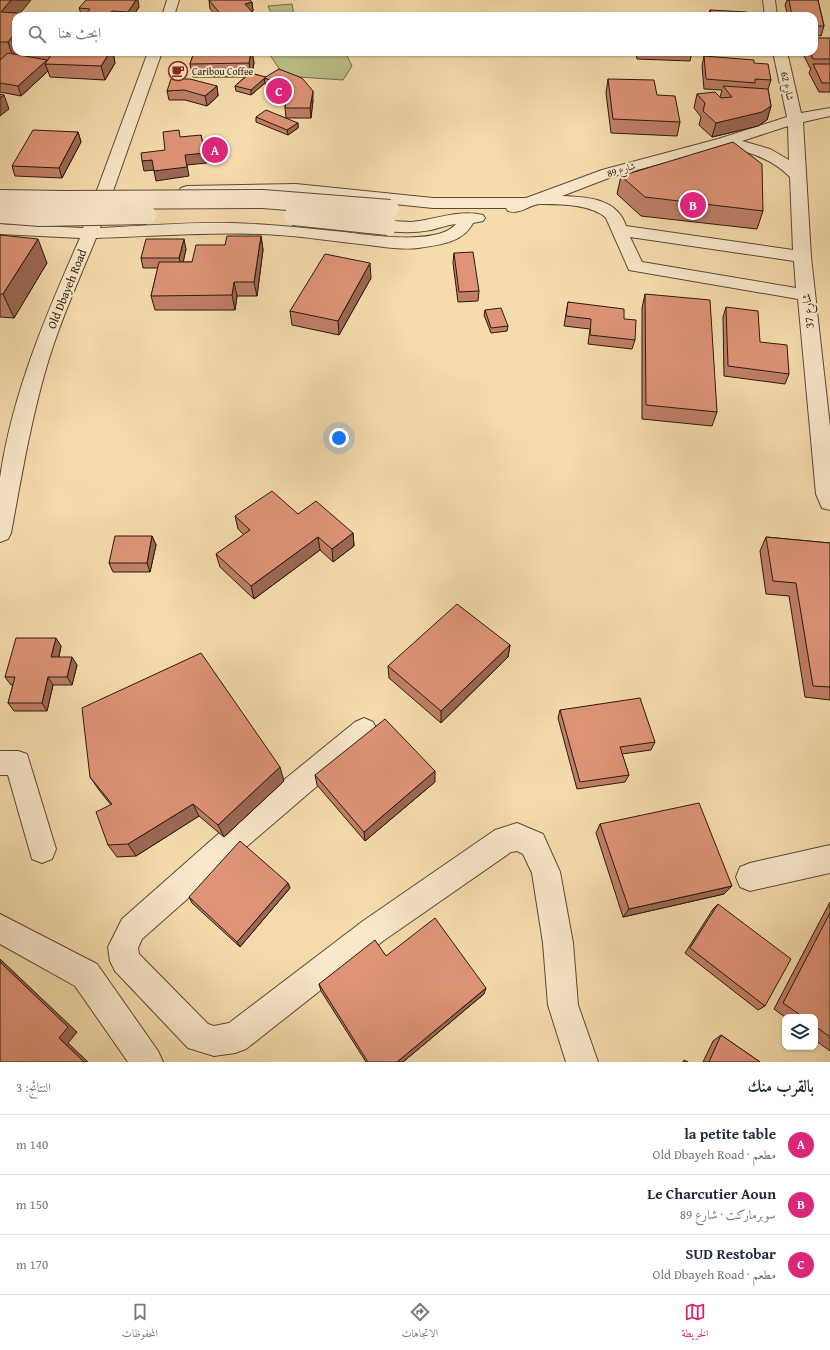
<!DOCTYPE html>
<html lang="ar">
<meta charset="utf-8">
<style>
body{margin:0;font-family:"Gentium Book Plus",Amiri,serif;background:#f2f2f3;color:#1f2937;direction:rtl}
.controls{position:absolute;right:12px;bottom:12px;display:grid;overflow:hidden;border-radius:8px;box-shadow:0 1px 3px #0004}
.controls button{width:36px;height:36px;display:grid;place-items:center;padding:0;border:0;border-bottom:1px solid #e0e1e3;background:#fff;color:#1f2937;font:20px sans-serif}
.you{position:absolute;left:339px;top:438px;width:14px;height:14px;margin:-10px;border:3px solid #fff;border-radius:50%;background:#1a73e8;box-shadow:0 0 0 6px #1a73e833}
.badge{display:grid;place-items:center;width:26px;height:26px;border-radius:50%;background:#db2777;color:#fff;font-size:13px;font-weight:700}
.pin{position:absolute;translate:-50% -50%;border:2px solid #fff;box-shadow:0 1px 4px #0006}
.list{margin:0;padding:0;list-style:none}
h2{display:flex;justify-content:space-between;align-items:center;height:52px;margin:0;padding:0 16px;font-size:17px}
h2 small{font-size:13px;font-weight:400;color:#747a83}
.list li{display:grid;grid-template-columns:26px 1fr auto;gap:12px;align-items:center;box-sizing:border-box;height:60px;padding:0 16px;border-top:1px solid #e0e1e3}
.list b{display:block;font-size:15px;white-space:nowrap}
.list p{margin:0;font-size:13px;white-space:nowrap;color:#747a83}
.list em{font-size:13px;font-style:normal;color:#747a83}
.icon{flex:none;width:22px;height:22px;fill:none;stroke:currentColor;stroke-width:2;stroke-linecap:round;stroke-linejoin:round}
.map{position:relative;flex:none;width:830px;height:1062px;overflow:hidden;direction:ltr}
.search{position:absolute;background:#fff;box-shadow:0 1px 3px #0004;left:12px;right:12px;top:12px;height:44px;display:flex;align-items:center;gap:10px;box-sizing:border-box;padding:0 14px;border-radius:12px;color:#747a83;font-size:15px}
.sheet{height:232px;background:#fff}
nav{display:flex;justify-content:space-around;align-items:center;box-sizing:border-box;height:56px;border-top:1px solid #e0e1e3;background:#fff;font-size:11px;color:#747a83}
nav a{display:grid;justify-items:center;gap:2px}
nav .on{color:#db2777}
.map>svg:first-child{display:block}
.green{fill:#bbc08a;stroke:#726d4c}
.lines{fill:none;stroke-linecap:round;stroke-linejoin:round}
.minor-casing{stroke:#5c4a35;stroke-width:2}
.minor{fill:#f9e8ca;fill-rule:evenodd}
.minor-bridge-casing{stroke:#5c4a35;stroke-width:20;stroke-linecap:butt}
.minor-bridge{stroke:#f9e8ca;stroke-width:18}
.wall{fill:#c07f67;stroke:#281a0d}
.shaded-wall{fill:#9c6854;stroke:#281a0d}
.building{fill:#df9478;stroke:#281a0d}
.labels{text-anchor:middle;stroke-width:4;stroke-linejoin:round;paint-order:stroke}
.far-poi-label{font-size:10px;fill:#281a0d;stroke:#f9e8ca;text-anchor:start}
.far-street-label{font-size:10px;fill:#281a0d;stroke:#f9e8ca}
.street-label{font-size:12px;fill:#281a0d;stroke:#f9e8ca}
</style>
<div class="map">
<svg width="830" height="1062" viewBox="0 0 830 1062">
<rect width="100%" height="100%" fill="#f6dcad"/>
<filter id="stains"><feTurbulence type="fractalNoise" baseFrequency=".005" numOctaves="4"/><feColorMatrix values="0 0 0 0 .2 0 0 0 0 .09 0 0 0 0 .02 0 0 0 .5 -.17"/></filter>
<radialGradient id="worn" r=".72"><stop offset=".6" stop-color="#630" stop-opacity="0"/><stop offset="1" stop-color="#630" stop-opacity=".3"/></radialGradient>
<!-- green -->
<g class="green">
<path d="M292,4L294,16H272L268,6Z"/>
<path d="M268,52H345L352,66L343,80L284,76Z"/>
</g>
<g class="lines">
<!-- minor casing -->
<g class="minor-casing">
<g id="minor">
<path d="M167,0H179L174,16H162Z"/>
<path d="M763,0H775L777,16H765Z"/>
<path d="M148,52H162L100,228C144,226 188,222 231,223C269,224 306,228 344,232C369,235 438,246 456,224C447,225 439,228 431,230C415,233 397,233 382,230L380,226L382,222C392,220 401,222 411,222C434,220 459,209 483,215L485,218L483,221L473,223C463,243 438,245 418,248C402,250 385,247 369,245C339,242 309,237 279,235C218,231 157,236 96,238C78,282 58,326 45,372C30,425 21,479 11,533L8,539L0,542C0,521 0,498 0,478C12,394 46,315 80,238L0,234V224L83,228Z"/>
<path d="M773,52H787L801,113L830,108V116L803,122L811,257L830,427V510L822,508L816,494L798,299L629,270L606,218C592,204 559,204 541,204C529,204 521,215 508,211L506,208H433L296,194L187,196L181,194L179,191L181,188L187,186L296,184L433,198H526L602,170L718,139L787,117ZM788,126L789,160L770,149L742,141ZM724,147C749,151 772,159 790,177L793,250L626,226C617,198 587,197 562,196L614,176ZM630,237L794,261L796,288L642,262Z"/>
<path d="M364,718L373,722L377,730L373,738L245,848L142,939L138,948L139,954L208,1024L214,1026L229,1023L363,921L495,830L517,823L543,834L560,872L573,943L578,1005L598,1062H566L548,1005L543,943L532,873L523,854L517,851L511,852L383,941L246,1049L235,1053L214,1056L188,1048L115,971L110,961L108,947L122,919L225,828L355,722Z"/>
<path d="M0,751H18L27,754L56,849L52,859L42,863L32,859L8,775H0Z"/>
<path d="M830,845V873L750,891L740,887L736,877L740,867L750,863Z"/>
<path d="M0,914L97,964L158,1051L163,1062H128L75,986L0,944Z"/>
</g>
</g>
<!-- minor -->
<use href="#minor" class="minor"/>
<!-- minor-bridge casing -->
<g class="minor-bridge-casing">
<g id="minor-bridge">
<path d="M0,199L66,200L263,199L390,209"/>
<path d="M0,214L40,217L147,215"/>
<path d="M293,216L388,226"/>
</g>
</g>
<!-- minor-bridge -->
<use href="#minor-bridge" class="minor-bridge"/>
</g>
<!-- wall -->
<g class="wall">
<path d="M0,0L20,13L16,52H20L18,55H21L20,52H113L115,63L105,80L50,77L48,71L21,96L0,92Z"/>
<path d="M209,0H250L252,2L253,11L252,12L254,16H216L210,9Z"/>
<path d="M787,0H818L824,26L821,36L814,35V16H788L785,5Z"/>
<path d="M139,7L133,16H82L79,8Z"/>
<path d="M710,10L749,16H708Z"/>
<path d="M830,38V92H819L809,73L811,68H810L802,52H814Z"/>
<path d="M194,52H252L254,63L252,73L266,78L279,69L313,100L311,118H286L285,108L286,95L266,88L265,83L251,95L236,91L235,86L245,77H193L190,64Z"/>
<path d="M636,52H692L690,61L637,59Z"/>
<path d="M704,56L754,63L771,80L768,89L771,106L767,120L758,126L712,137L699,125L701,117L694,108L697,94L720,97L722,90L704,89L702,66Z"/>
<path d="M608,79L657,95L680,122L677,136L611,133L606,93Z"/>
<path d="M217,86L218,96L207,106L185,100H169L167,91Z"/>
<path d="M256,117L298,123V128L288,135L256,122Z"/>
<path d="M78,132L81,142L62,178L15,176L12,166Z"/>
<path d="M621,176L763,211L757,229L641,216L617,194Z"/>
<path d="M0,235L47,263L14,318L0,317Z"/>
<path d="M261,236L263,250L257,296H237L235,310H155L151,296L158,268H143L141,258L186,249L183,262H192L225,245Z"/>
<path d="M454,253L479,291L478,301L458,302L453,263Z"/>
<path d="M371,278L339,335L292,325L290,311Z"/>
<path d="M645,294L717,412L712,426L642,419V308Z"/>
<path d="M568,302L624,319L635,340L632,349L588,344L590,329L564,326Z"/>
<path d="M726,307L789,374L785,384L724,376L723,317Z"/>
<path d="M485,310L508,326L507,331L491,333L484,315Z"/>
<path d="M298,514L353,533L354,546L333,562L320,550L254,599L220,567L216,554L244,535L238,529L235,516Z"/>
<path d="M152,536L156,545L150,572H113L109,563Z"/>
<path d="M766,537L830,543V700L805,697L789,596L766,594L760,551Z"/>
<path d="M510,645L508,657L441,723L389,678L388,666Z"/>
<path d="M61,646L59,657L77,665L72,685H53L47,711H14L8,703L13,685H11L5,677Z"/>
<path d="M560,710L655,742L651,750L622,754L629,775L625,782L577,789L558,718Z"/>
<path d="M315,775L435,782L365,841L317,785Z"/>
<path d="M90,777L284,781L224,837L199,816L136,856L117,857L108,845L111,805L99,790Z"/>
<path d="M600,824L724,894L623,917L596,833Z"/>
<path d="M288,883L290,888L240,947L192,903L189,897Z"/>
<path d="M830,902V1051L815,1040V1017H785L774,1009Z"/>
<path d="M718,904L765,1006L758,1010L685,953L713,909Z"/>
<path d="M386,956L484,994L403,1062H366L321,991L319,984Z"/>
<path d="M721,1035L760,1062H703L713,1041Z"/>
</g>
<!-- shaded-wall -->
<g class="shaded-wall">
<path d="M11,0H31L18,16L1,12Z"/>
<path d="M136,0H138L139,7L133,16H129L128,12Z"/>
<path d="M252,2L253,11L247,13L245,4Z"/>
<path d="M112,11L113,16H108Z"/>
<path d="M16,32V52H20L14,60L8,42Z"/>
<path d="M110,52H113L115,63L105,80L101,66Z"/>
<path d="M251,52H252L254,63L251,77L249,63Z"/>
<path d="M47,60L48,64H45L48,71L21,96L18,86Z"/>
<path d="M266,77V79L264,78L265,83L251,95V90Z"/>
<path d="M217,86L218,96L207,106L205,96Z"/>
<path d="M313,91V100L311,118L310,108Z"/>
<path d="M4,95L9,109L0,116V98Z"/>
<path d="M771,106L767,120L758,126L712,137L716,123Z"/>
<path d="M298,123V128L288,135L287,130Z"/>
<path d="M78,132L81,142L62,178L59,168Z"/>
<path d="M201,135L207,163L187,165L189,176L156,181L154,171L185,155Z"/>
<path d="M152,160L155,170L144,171L142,161Z"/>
<path d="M261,236L263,250L257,296L254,282Z"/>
<path d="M38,239L47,263L14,318L3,294Z"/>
<path d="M184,239L186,249L182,268L179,258Z"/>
<path d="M370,263L371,278L339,335L338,321Z"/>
<path d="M234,282L237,296L235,310L232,295Z"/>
<path d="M353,533L354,546L333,562L332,549Z"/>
<path d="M152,536L156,545L150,572L147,563Z"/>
<path d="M318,537L320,550L254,599L251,586Z"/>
<path d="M56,638L61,646L57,665L51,657Z"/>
<path d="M510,645L508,657L441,723V711Z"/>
<path d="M72,657L77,665L72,685L67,677Z"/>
<path d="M48,677L53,685L47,711L42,703Z"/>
<path d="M280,767L284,781L224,837L218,825Z"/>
<path d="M435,771V782L365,841L364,832Z"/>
<path d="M193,804L199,816L136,856L128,844Z"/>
<path d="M288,883L290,888L240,947L237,942Z"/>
<path d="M732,886L724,894L623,917L629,909Z"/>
<path d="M0,959L77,1032L68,1043L88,1062H84L59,1038L0,962Z"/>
<path d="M486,988L484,994L403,1062H397Z"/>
</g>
<!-- building -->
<g class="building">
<path d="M0,0H11L1,12L32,14L30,16H16V32L8,42H0Z"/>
<path d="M86,0H136L128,12L112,11L108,16L85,15L90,9L79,8Z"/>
<path d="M209,0H250L252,2L245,4L254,14L247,16H222Z"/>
<path d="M789,0H818L824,26H814V16H792Z"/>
<path d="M710,10L747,12L749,16H711Z"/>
<path d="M814,38H830V59H813L810,52H814Z"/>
<path d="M53,52H110L101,66L45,64Z"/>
<path d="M194,52H251L249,63L190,64Z"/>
<path d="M8,53L47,60L18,86L0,83V60Z"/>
<path d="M704,56L754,60V63L768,64L771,80L755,79V83L706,79Z"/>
<path d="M813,64H830V83H822Z"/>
<path d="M279,69L302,78L313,91L310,108H285L287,91L285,85L264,78Z"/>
<path d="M250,73L266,77L251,90L235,86Z"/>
<path d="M171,79H190L217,86L205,96L184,90L167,91Z"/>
<path d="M608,79L654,80L657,95L675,96L680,122L613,119Z"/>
<path d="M723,86L768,89L771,106L762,112L716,123L703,111L705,103L697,94L715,92L721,98L732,97Z"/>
<path d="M0,94L4,95L0,98Z"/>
<path d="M266,110L298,123L287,130L256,117Z"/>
<path d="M33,130L78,132L59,168L12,166Z"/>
<path d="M179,130L180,137L201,135L205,153L185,155L187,167L154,171L152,160L142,161L141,153L165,150L163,132Z"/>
<path d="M733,142L762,164L763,211L645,197L621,176Z"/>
<path d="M0,235L38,239L3,294H0Z"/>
<path d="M227,236H261L254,282H234L232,295L151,296L159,262H192L196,245H225Z"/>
<path d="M146,239H184L179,258H141Z"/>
<path d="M473,252L479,291L459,292L454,253Z"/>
<path d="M325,254L370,263L338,321L290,311Z"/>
<path d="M645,294L710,300L717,412L646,405Z"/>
<path d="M568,302L624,309V319L636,320L635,340L590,335L591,319L566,316Z"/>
<path d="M726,307L758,311L760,342L787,345L789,374L728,366Z"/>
<path d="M501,308L508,326L491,328L485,310Z"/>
<path d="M272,491L298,514L316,501L353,533L332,549L318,537L251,586L216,554L250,530L235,516Z"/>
<path d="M115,536H152L147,563H109Z"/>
<path d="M766,537L830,543V687L813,686L796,583L773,581Z"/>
<path d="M457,604L510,645L441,711L388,666Z"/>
<path d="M16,638H56L51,657H72L67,677H48L42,703H8L15,677H5Z"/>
<path d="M201,653L280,767L218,825L193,804L128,844L108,845L96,812L112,804L90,777L82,708Z"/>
<path d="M640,698L655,742L620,747L629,775L580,782L560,710Z"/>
<path d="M385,719L435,771L364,832L315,775Z"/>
<path d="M699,803L732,886L629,909L600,824Z"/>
<path d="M240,841L288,883L237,942L189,897Z"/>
<path d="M718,904L791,959L765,1006L690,948Z"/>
<path d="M830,913V1037L815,1026V1017H803L783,1003Z"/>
<path d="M435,918L486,988L397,1062H368L319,984L375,940L386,956Z"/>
<path d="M0,962L68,1027L59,1038L84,1062H0Z"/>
<path d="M721,1035L760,1062H709Z"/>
<path d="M684,1060L688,1062H683Z"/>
</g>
<!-- icons -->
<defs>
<g id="cafe-ring" transform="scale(1)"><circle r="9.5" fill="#f9e8ca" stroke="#8f2418" stroke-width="1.5"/><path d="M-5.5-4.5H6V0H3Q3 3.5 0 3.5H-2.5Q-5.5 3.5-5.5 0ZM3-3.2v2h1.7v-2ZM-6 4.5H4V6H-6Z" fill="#8f2418"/></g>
</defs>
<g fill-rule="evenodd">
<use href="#cafe-ring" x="178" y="71"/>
</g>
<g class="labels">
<!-- far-poi labels -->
<g class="far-poi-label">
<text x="192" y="75">Caribou Coffee</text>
</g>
<!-- far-street labels -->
<g class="far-street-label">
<text transform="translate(788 86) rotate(78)" y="4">شارع 62</text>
<text transform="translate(621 169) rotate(-17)" y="4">شارع 89</text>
</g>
<!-- street labels -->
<g class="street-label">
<text transform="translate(67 289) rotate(-68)" y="4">Old Dbayeh Road</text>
<text transform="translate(808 311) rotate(-96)" y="4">شارع 37</text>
</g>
</g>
<rect width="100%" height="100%" filter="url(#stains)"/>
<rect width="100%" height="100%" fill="url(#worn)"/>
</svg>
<div class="controls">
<button><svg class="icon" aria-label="layers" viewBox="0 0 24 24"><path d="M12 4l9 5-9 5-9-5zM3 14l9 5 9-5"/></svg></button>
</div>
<div class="you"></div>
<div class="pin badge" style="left:215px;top:150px">A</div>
<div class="pin badge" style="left:693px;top:205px">B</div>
<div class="pin badge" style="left:279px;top:91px">C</div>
<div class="search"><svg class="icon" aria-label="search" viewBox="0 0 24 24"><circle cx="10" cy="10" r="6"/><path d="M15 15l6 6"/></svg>ابحث هنا</div>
</div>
<section class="sheet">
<h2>بالقرب منك<small>النتائج: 3</small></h2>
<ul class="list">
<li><span class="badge">A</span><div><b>la petite table</b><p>مطعم · Old Dbayeh Road</p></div><em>140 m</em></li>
<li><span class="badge">B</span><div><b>Le Charcutier Aoun</b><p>سوبرماركت · شارع 89</p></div><em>150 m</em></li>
<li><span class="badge">C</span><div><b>SUD Restobar</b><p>مطعم · Old Dbayeh Road</p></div><em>170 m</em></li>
</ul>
</section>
<nav>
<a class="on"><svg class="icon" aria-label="map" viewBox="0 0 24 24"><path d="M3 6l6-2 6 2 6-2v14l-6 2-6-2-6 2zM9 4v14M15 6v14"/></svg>الخريطة</a>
<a><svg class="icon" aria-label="directions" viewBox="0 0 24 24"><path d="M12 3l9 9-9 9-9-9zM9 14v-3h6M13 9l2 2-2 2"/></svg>الاتجاهات</a>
<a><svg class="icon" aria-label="saved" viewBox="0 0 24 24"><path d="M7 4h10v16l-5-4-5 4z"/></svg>المحفوظات</a>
</nav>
